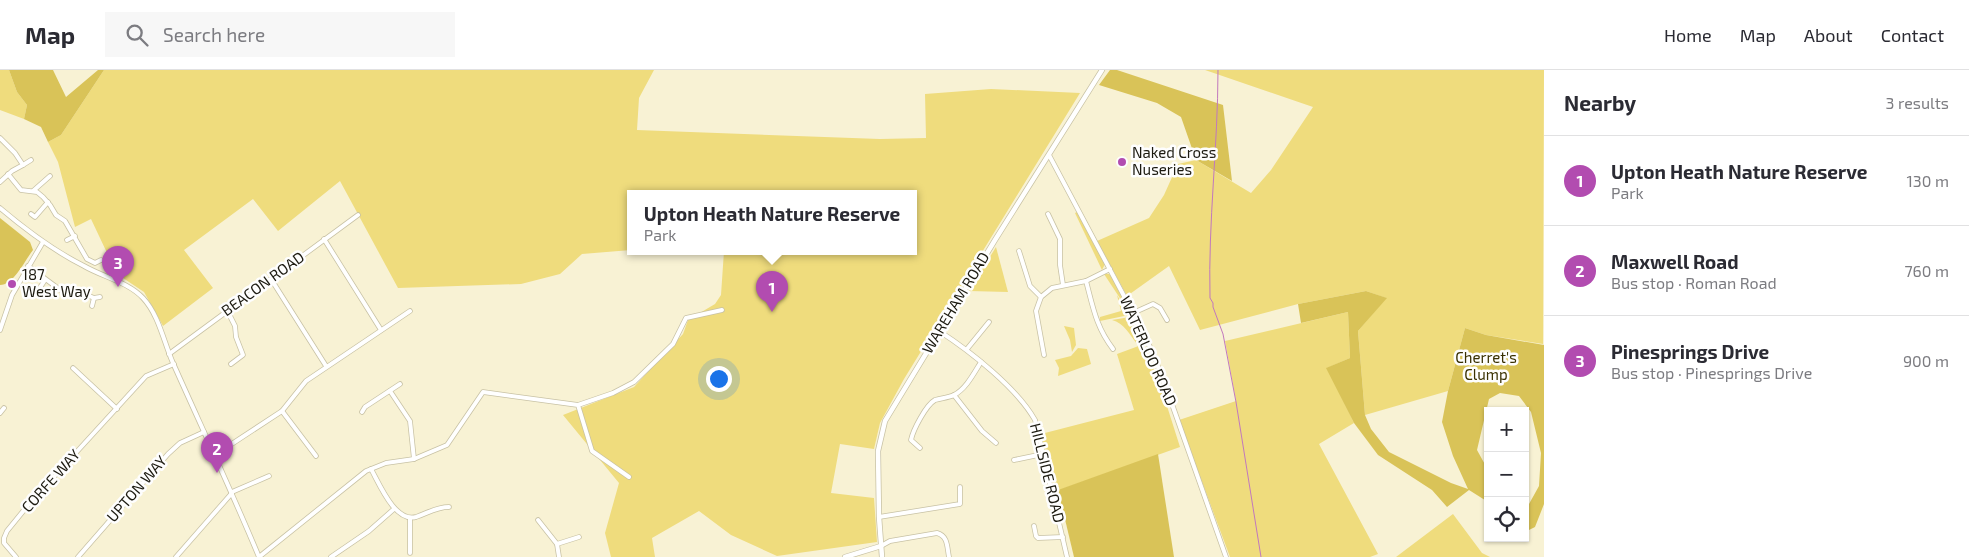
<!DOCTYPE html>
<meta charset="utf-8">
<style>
body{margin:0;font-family:"Exo 2",sans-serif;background:#f7f7f7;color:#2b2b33}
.controls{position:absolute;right:15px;bottom:15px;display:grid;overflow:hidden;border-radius:0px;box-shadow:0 1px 4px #0004}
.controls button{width:45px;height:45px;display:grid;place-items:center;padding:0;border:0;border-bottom:1px solid #e1e1e2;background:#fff;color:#2b2b33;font:25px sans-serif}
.you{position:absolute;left:718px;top:308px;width:18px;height:18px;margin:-12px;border:4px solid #fff;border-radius:50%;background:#1a73e8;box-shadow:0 0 0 8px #1a73e833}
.badge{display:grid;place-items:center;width:32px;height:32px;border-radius:50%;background:#b24cb0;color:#fff;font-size:16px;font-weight:700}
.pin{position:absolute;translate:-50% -41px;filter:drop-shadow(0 1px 2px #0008)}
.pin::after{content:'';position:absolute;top:26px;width:18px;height:15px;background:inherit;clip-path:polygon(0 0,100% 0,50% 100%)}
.popup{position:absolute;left:627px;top:120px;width:290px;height:65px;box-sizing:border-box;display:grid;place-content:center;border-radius:0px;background:#fff;filter:drop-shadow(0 1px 4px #0005);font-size:16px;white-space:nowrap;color:#7c7c81}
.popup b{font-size:19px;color:#2b2b33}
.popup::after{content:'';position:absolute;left:50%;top:100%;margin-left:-10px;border:10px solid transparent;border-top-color:#fff}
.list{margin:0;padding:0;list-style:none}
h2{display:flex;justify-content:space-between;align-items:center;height:65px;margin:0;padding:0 20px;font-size:21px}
h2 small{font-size:16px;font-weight:400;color:#7c7c81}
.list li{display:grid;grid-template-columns:32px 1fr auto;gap:15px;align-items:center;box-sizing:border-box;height:90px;padding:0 20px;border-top:1px solid #e1e1e2}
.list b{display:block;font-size:19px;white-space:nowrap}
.list p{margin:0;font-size:16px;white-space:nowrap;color:#7c7c81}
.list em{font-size:16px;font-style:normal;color:#7c7c81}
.icon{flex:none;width:28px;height:28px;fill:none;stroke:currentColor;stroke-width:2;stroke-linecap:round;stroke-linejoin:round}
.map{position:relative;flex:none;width:1544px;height:487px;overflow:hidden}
header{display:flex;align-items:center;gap:30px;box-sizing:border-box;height:70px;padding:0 25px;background:#fff;border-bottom:1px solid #e1e1e2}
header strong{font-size:24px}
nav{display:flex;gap:28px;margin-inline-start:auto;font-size:18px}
.search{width:350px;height:45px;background:#f7f7f7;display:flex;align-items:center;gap:12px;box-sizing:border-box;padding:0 18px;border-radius:0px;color:#7c7c81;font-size:19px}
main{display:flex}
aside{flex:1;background:#fff}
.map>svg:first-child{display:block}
.green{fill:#efdc7d}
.forest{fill:#d9c358}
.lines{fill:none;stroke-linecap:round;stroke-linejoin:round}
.stream{stroke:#c178be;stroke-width:1}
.minor-casing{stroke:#c8c2a5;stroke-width:5.5}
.tertiary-casing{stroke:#c8c2a5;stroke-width:6}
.minor{stroke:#fff;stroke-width:4}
.tertiary{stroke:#fff;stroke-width:4.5}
.poi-dot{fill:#b24cb0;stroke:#fefefe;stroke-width:2}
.labels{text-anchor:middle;stroke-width:5;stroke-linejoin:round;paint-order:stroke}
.poi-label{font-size:15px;fill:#1c1a10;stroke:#fefefe;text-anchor:start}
.street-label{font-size:15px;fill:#1c1a10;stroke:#fefefe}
.park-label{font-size:15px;fill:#3a3102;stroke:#fefefe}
</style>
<header>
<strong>Map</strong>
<div class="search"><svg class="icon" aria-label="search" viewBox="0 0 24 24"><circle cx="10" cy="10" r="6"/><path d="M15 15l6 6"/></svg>Search here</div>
<nav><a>Home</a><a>Map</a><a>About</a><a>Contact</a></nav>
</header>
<main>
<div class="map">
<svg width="1544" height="487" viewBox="0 0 1544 487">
<rect width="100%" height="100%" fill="#f8f2d4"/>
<!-- green -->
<g class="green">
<path d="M0,0H9L17,22L27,35L24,49L0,40Z"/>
<path d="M104,0H654L639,28L637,60L880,69L926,68L925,24L991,19L1080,23L904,309L880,353L874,379L840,374L831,423L874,428L877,472L777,486L731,465L699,441L652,468L655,487H611L605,463L619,413L563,345L634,317L683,264L688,250L715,234L721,225L724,181H913V123H631V180L582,184L560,204L521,214L398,218L340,111L278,161L253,129L184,180L213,218L163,256L144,222L117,204L91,149L75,157L58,92L48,72L61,65Z"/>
<path d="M1205,0H1544L1543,274L1486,265L1465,258L1448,321L1365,345L1358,261L1386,228L1366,221L1298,234L1200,260L1169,196L1127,226L1097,171L1149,148L1164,125L1178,94L1196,90L1251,123L1271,100L1313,37Z"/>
<path d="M1077,142L1105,194L1102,200L1075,143Z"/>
<path d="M996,177L1008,222L969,221Z"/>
<path d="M1104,204H1109L1112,207L1133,244L1131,245Z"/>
<path d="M1117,225L1129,245L1100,251V247L1121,241Z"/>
<path d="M1348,242L1350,288L1327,298L1354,353L1319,374L1378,484L1370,487H1230L1179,350L1236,331L1225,271Z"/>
<path d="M1130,247L1143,272L1137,274C1130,265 1124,253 1112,250Z"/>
<path d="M1064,256L1074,258L1076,275L1072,282L1070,270Z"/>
<path d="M1144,274L1160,314L1180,377L1054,422L1041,364L1134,340L1117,284Z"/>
<path d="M1078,278L1087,279L1091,294L1058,306L1059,298L1055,290L1071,286Z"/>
<path d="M1453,444L1482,483L1490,487H1396Z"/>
</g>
<!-- forest -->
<g class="forest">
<path d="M9,0H53L66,27L98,0H104L61,65L48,72L41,57L24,49L27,35L17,22Z"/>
<path d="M1110,0H1117L1223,35L1232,111L1196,90L1181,47L1157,33L1099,15Z"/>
<path d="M0,148L30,172L33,180C25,190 14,215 0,215Z"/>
<path d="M1366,221L1387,228L1358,261L1365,345L1371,359L1389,382L1451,413L1468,419L1453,386L1442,352L1448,321L1465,258L1486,265L1544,275V434L1535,457L1525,462V432L1529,434L1539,416L1541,383L1531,342L1519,326L1500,323L1489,329L1477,380L1488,400V432L1469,420L1447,437L1432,420L1378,385L1354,353L1326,298L1350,288L1348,242L1301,253L1298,234Z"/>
<path d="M1158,384L1174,487H1074L1058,420Z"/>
</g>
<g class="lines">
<!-- stream -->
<path class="stream" d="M1218,0C1218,76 1208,152 1210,228L1213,233V237L1223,264L1236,332L1261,487"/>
<!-- minor casing -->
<g class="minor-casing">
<g id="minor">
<path d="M0,68L15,83L23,95L12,101L0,112"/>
<path d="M1049,85L1133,243L1152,281L1167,320L1226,487"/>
<path d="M23,95L31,90"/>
<path d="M8,104L21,120L37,122L43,127L50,135L56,145L65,151L87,189L95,193L101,190"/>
<path d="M33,121L50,106"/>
<path d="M0,138C26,160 54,181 84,196C103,207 128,212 143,228C159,245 164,273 173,293C202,358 232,422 259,487"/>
<path d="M31,144L35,147L48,132"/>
<path d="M1048,144L1060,169V195L1063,215"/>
<path d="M324,169L381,260"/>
<path d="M67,170L75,166"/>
<path d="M1019,181L1030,216L1041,227"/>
<path d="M28,196L63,222H80L94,228L100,227"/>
<path d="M271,209L326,296"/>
<path d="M1086,211C1093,237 1096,257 1113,279"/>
<path d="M37,222L45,210"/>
<path d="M92,236L94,228"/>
<path d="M227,240L235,256L236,267L243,285L231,294"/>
<path d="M1133,243L1153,234L1160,238L1167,250"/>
<path d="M0,260L12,225L43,172"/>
<path d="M939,261C970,281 1017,318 1035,350L1067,487"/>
<path d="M967,279L989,252"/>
<path d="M169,284L358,145"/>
<path d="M1044,285L1036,241L1041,227L1052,218L1086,211L1110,199"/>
<path d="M73,298L117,339"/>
<path d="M390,321L410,351L414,389"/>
<path d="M954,325L982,361L996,373"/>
<path d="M578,335L613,323L634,312L673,274L686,248L722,240"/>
<path d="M282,341L316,386"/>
<path d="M362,342L365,337L400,314"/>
<path d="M0,343L4,338"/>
<path d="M920,378L911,370C913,360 926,335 935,330C941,328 948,328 954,325C966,319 974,303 981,292"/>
<path d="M215,385L282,341L306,311L410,241"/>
<path d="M1014,390L1043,384"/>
<path d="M371,399C379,413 395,453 416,447C428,443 436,437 449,437"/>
<path d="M232,422L269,406"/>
<path d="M879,447L960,434V417"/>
<path d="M538,450L557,474"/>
<path d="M1034,456L1036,466L1038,468L1063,467"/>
<path d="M881,476L890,471L937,463C948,466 947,477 949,487"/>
<path d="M410,483V448"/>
<path d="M16,487L4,473V468L7,461L29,434L146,306L174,294"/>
<path d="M78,487L168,384L180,373L204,362"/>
<path d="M176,487L232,423"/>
<path d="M259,487L366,401L386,393L414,389L447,375L483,322L578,335L592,381L629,407"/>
<path d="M331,487L369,461L394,439"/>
<path d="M559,487L557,474L579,467"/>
</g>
</g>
<!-- tertiary casing -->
<g class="tertiary-casing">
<g id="tertiary">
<path d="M845,487L881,476"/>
<path d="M882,487L879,447L878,381L885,351L995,170L1102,0"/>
</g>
</g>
<!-- minor -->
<use href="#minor" class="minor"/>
<!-- tertiary -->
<use href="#tertiary" class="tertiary"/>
</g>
<!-- markers -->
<g class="poi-dot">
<circle cx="1122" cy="92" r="5"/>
<circle cx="12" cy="214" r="5"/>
</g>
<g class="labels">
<!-- poi labels -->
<g class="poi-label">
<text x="1132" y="88">Naked Cross<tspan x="1132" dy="17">Nuseries</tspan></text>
<text x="22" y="210">187<tspan x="22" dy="17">West Way</tspan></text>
</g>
<!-- street labels -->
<g class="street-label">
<text transform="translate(263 214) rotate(-36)" y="5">BEACON ROAD</text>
<text transform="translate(956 233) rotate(-59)" y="5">WAREHAM ROAD</text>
<text transform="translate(1148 281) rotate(66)" y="5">WATERLOO ROAD</text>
<text transform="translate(1047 403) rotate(76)" y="5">HILLSIDE ROAD</text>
<text transform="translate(51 411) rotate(-48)" y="5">CORFE WAY</text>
<text transform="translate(137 419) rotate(-49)" y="5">UPTON WAY</text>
</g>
<!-- park labels -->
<g class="park-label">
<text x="1486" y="293">Cherret's<tspan x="1486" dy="17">Clump</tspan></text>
</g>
</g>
</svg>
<div class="controls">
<button>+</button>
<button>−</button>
<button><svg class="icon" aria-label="locate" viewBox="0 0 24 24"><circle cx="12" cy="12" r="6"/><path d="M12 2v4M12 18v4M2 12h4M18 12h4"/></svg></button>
</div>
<div class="you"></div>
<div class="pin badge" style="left:772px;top:242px">1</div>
<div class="popup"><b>Upton Heath Nature Reserve</b>Park</div>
<div class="pin badge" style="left:217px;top:403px">2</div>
<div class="pin badge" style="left:118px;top:217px">3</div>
</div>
<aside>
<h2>Nearby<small>3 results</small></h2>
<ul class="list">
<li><span class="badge">1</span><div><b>Upton Heath Nature Reserve</b><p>Park</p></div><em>130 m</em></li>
<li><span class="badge">2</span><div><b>Maxwell Road</b><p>Bus stop · Roman Road</p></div><em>760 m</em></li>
<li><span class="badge">3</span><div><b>Pinesprings Drive</b><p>Bus stop · Pinesprings Drive</p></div><em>900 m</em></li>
</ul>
</aside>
</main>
